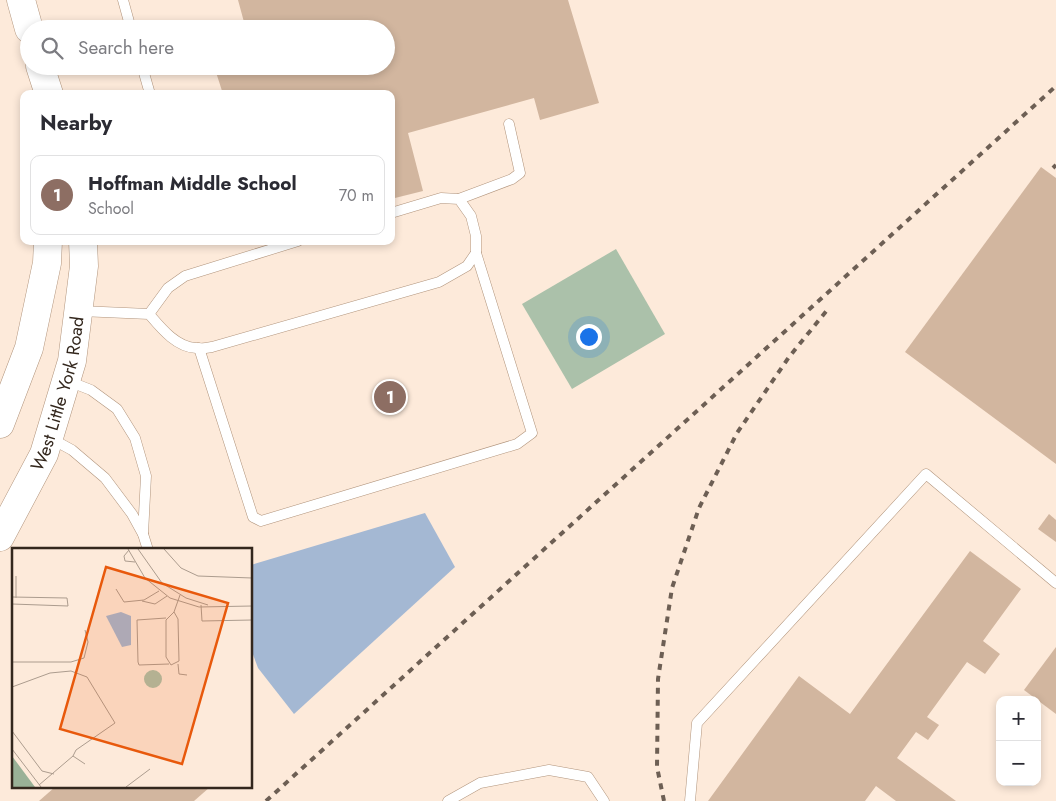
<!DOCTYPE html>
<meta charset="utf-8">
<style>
body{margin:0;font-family:Jost,sans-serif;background:#f7f7f7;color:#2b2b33}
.controls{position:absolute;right:15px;bottom:15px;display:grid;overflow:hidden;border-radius:10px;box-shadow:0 2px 8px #0003}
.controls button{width:45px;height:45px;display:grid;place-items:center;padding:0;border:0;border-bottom:1px solid #e1e1e2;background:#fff;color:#2b2b33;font:25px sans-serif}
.you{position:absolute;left:588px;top:336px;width:18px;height:18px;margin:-12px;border:4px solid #fff;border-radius:50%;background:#1a73e8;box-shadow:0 0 0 8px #1a73e833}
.badge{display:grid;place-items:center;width:32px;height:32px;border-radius:50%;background:#b45309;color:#fff;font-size:16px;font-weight:700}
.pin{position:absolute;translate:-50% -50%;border:2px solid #fff;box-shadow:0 1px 5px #0006}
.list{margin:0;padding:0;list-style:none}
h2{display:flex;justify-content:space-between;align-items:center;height:65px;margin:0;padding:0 20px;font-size:21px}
h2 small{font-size:16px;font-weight:400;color:#7c7c81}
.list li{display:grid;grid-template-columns:32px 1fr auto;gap:15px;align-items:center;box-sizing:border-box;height:80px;margin:0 10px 10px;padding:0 10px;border:1px solid #e1e1e2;border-radius:10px}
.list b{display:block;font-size:19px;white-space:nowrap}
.list p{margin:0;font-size:16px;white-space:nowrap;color:#7c7c81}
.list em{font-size:16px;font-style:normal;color:#7c7c81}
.icon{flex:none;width:28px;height:28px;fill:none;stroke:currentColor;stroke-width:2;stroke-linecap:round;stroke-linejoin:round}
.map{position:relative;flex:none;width:1056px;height:801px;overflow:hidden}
.search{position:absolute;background:#fff;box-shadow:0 2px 8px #0003;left:20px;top:20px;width:375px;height:55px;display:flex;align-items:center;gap:12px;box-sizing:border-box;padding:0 18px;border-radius:28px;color:#7c7c81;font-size:19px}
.panel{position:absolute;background:#fff;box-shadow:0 2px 8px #0003;left:20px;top:90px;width:375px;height:155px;border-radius:10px}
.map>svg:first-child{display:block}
.green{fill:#abc1aa}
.water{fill:#a4b8d3}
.building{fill:#d2b69f}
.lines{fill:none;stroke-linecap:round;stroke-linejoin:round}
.lane-casing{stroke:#b1947c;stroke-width:11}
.secondary-casing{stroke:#b1947c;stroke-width:29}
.lane{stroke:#fff;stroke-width:10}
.secondary{stroke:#fff;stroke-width:28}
.rail{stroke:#6d5f54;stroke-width:4;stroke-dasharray:6 6;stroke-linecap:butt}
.labels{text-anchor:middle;stroke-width:4;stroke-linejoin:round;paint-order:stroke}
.street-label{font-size:18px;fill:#33271d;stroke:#fdeada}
.inset-road{fill:none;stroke:#ac9c8e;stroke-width:1}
.view{fill:#e8590c;fill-opacity:0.15;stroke:#e8590c;stroke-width:2.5}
.inset-edge{fill:none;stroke:#33271d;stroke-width:2.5}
</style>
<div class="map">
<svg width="1056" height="801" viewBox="0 0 1056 801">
<rect width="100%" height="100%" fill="#fdeada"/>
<!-- green -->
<path class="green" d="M616,249L665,334L572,389L522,304Z"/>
<!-- water -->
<path class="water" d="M425,513L455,567L294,714L258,668L251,649V565Z"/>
<!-- building -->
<g class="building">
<path d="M238,0H568L599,103L540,120L534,98L408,133L423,191L391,199V94H223L214,66H386V29H224L244,22Z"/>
<path d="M1041,167L1056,178V464L905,352Z"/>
<path d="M1049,514L1056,520V542L1038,529Z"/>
<path d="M970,551L1021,589L983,641L1000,654L985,674L967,662L927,717L939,725L928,740L916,732L897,758L956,801H896L876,786L865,801H708L799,676L850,714Z"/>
<path d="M1056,647V714L1024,690Z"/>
<path d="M55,787H210L194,801H39Z"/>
</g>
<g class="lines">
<!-- lane casing -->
<g class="lane-casing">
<g id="lane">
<path d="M123,0L131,29"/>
<path d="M142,66L150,94"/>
<path d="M459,199L512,179L520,173L509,124"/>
<path d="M80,311L149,314C161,328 176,347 196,348C201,349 207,348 212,347L439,282L467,266L476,253V236L471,216L459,199L441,198L391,213"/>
<path d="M149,314L168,288L185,276L298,241"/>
<path d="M199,348L253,517L261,521L517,444L532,433L476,253"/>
<path d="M68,381L91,390L117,409L135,438L146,476L143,534"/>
<path d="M50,438L72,450L105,478L132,514L143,534L148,550"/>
<path d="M448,801L480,783L549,770L588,777L604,801"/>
<path d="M690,801L697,723L926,474L1056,583"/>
</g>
</g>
<!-- secondary casing -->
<g class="secondary-casing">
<g id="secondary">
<path d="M21,0L29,29"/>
<path d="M40,66L49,94"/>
<path d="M0,424L29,348L47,263L48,241"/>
<path id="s1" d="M0,537L44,454L72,361L84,266L83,241"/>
</g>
</g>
<!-- lane -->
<use href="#lane" class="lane"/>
<!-- secondary -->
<use href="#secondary" class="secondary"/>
<!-- rail -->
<g class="rail">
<path d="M1053,168L1056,165"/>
<path d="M266,801L1056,86"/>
<path d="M664,801L657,767L658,679L672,588L699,508L737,433L789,357L828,309"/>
</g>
</g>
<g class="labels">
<!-- street labels -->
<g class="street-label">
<text dy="6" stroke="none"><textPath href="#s1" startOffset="156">West Little York Road</textPath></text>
</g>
</g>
<!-- overview -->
<g transform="translate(12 548)">
<rect width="240" height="240" fill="#fdeada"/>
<path d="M132 131a9 9 0 1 1 18 0a9 9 0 1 1-18 0Z" fill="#abc1aa"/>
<path d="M0,208L23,239H0Z" fill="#99b197"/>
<path d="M109,64L119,68V97L110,99L94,68Z" fill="#a4b8d3"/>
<path class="inset-road" d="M116,1L133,30L158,50L187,59L240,58M126,1L150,35L174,50L196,57M152,1L169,20L186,28L240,30M117,2L112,8L113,13L123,14M4,28V50M104,41L112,54L132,52L147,43M0,49L55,50L56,58L0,56M130,53L143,56L155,48M189,57L190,73L240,72M162,64L166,71L167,113L159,117L154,109V72L162,64L168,47M154,70L125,72L126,114L127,117L157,116M0,114H59L72,110L76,94L73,82M166,116L167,126L175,127M0,139L38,125L59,123L75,129L103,175L64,202L61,208M0,183L30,223L42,226M0,201L29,239M27,237L61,208L73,216M114,239L138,221"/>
<path class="view" d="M94,19L216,55L170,216L48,181Z"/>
<rect width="240" height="240" class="inset-edge"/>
</g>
</svg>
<div class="controls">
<button>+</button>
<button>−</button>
</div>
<div class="you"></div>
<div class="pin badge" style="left:390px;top:397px;background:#8d6e63">1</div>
<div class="search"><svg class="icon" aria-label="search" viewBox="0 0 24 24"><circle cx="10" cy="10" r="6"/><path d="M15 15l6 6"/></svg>Search here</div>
<section class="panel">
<h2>Nearby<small></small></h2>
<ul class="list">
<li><span class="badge" style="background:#8d6e63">1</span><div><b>Hoffman Middle School</b><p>School</p></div><em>70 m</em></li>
</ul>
</section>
</div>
